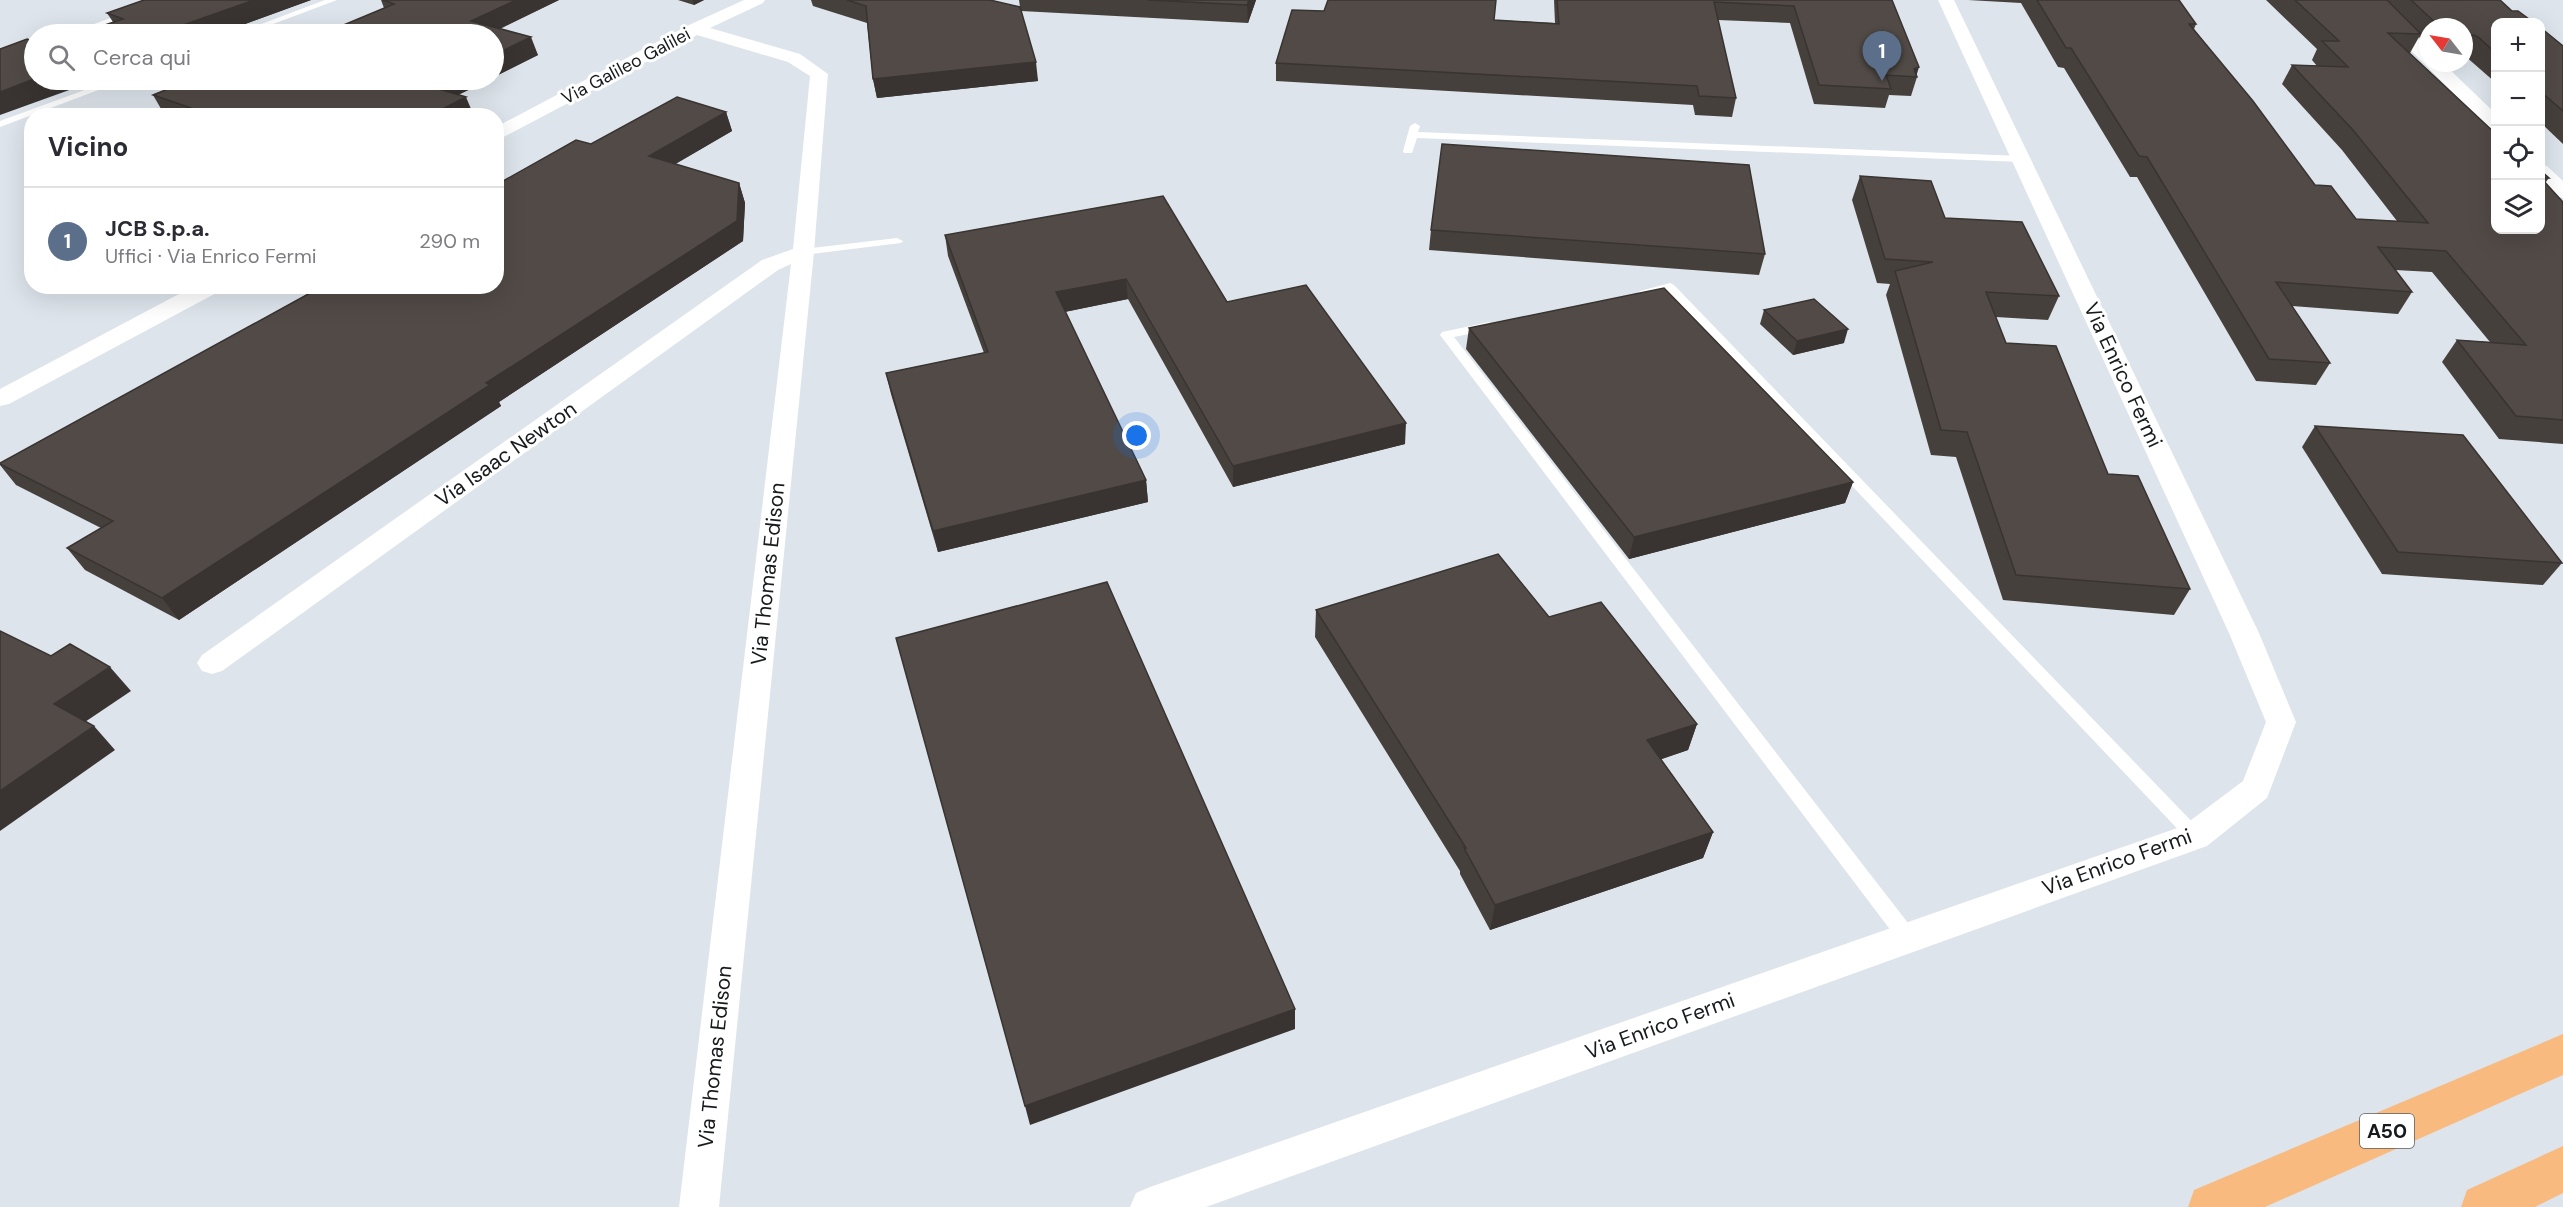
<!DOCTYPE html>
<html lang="it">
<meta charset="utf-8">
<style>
body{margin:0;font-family:"DM Sans",sans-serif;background:#f2f2f3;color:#2b2b33}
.controls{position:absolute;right:18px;top:18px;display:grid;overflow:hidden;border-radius:12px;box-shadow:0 6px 24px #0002}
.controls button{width:54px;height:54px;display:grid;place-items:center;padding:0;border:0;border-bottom:2px solid #e1e1e2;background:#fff;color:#2b2b33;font:30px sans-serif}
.compass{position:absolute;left:2419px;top:18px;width:54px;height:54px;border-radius:50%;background:#fff;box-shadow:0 6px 24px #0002;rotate:301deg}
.you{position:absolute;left:1137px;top:436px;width:21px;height:21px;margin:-15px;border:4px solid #fff;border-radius:50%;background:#1a73e8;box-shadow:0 0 0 9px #1a73e833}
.badge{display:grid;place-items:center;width:39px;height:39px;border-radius:50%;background:#2563eb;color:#fff;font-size:20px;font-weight:700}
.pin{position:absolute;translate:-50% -50px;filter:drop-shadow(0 2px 3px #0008)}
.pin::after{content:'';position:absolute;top:32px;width:21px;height:18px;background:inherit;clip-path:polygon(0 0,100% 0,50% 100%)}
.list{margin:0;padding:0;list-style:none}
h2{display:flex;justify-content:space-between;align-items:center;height:78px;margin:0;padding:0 24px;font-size:26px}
h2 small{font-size:20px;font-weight:400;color:#7c7c81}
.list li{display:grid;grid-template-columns:39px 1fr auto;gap:18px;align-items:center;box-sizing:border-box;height:108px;padding:0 24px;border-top:2px solid #e1e1e2}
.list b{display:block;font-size:22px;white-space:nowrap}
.list p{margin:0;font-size:20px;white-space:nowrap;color:#7c7c81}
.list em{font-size:20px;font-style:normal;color:#7c7c81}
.icon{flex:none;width:33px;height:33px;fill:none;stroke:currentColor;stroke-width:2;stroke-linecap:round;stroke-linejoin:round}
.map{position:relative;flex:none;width:2563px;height:1207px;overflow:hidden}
.search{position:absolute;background:#fff;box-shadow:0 6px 24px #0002;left:24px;top:24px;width:480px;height:66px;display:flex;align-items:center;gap:15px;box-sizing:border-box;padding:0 21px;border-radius:33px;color:#7c7c81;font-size:22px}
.panel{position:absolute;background:#fff;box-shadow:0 6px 24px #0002;left:24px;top:108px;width:480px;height:186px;border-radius:24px}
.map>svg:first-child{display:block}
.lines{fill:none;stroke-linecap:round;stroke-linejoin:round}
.lane{fill:#fff;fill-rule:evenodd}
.street{fill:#fff;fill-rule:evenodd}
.highway{fill:#f9ba80;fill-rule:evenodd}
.wall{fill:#46403c}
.shaded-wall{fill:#393431}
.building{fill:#514a46;stroke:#393431;stroke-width:1.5}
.labels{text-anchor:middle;stroke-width:6;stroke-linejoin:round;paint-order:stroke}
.far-street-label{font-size:18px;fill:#171a1c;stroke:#fff}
.shield{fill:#fff;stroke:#5d5f60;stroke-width:1.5}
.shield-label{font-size:20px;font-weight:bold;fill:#171a1c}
.street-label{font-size:21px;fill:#171a1c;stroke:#fff}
</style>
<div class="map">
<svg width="2563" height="1207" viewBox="0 0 2563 1207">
<rect width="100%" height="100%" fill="#dde4eb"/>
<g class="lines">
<!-- lane -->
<g class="lane">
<path d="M161,0H173L78,34H66Z"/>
<path d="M325,0H337L247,34H235Z"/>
<path d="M112,80H125L0,127V121Z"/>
<path d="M1415,123L1420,126L1418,132L2021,156L2026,159L2021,162L1417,138L1412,153H1404L1403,151L1410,126Z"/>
<path d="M897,238L903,241L901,243L803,255L797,252L803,249Z"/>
<path d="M1670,283L1674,285L2201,831L2204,836L2201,841L2195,843L2189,841L1667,291L1644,297L1638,293L1640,291Z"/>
<path d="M1489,322L1495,326L1493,329L1454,337L1915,932L1917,938L1915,944L1908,946L1901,944L1440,335L1442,332Z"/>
</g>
<!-- street -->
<g class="street">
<path d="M744,0H765L763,3L710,28L800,54L828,74L814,252L719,1207H679L791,264L778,270L222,671L212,674L202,671L197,663L202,655L762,260L793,249L810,76L788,62L697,35L496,141V127L689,25Z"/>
<path d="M1938,0H1954L2259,633L2296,722L2267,798L2207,846L1206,1207H1130L1136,1193L1150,1187L2183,826L2243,781L2266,722L2229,633Z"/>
<path d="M2361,0H2378L2428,48V63H2443L2496,114V131L2489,129Z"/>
<path d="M2540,164L2547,166L2563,181V198L2556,196L2540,181Z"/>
<path d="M194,286H223L220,291L9,404L0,406V389Z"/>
</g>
<!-- highway -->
<g class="highway">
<path d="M2563,1034V1075L2265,1207H2188L2194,1190Z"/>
<path d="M2563,1146V1193L2535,1207H2461L2467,1190Z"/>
</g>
</g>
<!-- wall -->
<g class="wall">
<path d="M144,0H311L218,34L113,22L107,13Z"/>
<path d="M381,0H559L500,29L538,55L494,77V34L384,8Z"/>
<path d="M678,0H704L694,5Z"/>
<path d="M811,0H990L1020,7L1019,0H1256L1248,23L1021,11L1038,81L877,98L873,79L867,23L813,6Z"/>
<path d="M1554,0H1892L1917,77L1911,96L1889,95L1885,108L1814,104L1790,23L1718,20L1736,98L1732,117L1695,115L1693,105L1276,81V63L1494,20L1555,23Z"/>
<path d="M1968,0H2179L2196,24L2194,29L2315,185L2356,219L2397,221L2342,150L2282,84L2292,65L2317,66L2312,60L2317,49L2266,0H2500L2496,22V83L2464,55V27H2428V45L2419,37L2410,53H2409L2496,230L2541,171L2549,178L2545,183L2563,202V444L2499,439L2442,362L2457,340L2490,342L2432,272L2395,270L2412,292L2398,314L2292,306L2330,363L2316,385L2256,381L2137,177H2130L2064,68L2058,67L2021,3Z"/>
<path d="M2541,28L2563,46V144L2541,123Z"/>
<path d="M190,80H489L458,95L474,116H169L164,114L153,95Z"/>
<path d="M726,112L732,131L675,164L739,183L745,203L743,241L499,402L501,406L179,620L85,570L67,548L101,528L16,485L0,465V463L308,294L305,289L591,144Z"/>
<path d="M1860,176L1945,218L2059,296L2048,320L1996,317L2006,343L2108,474L2190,589L2174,615L2003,600L1956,457L1931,455L1886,295L1890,284L1877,283L1852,200Z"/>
<path d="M1431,230L1765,254L1759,275L1429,250Z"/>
<path d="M945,235L1227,302L1405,444L1233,487L1128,299L1065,312L1146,480L1148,502L938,552L891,394L886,373L984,353L948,256Z"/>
<path d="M1764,310L1844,343L1793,355L1760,324Z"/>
<path d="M1469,328L1853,482L1845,503L1629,559L1466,349Z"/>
<path d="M2315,426L2562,563L2543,585L2382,574L2302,447Z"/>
<path d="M1316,610L1549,617L1697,724L1688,750L1661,759L1713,832L1703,858L1490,930L1460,874V871L1315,637Z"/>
</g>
<!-- shaded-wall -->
<g class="shaded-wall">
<path d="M254,0H311L218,34H158Z"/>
<path d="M516,0H559L488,34L471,21Z"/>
<path d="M693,0H704L694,5Z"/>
<path d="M1249,0H1256L1248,23L1247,5Z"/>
<path d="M531,37L538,55L494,77V55Z"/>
<path d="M1036,62L1038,81L877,98L873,79Z"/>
<path d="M1919,67L1916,77L1914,69Z"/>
<path d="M34,79L97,80L0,115V92Z"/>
<path d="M443,80H489L437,105L429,86Z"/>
<path d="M466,97L474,116H429Z"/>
<path d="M726,112L732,131L655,176L649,156Z"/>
<path d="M739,183L745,203L743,241L499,402L501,406L179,620L162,598Z"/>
<path d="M1126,279L1128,299L1059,313L1056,292Z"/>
<path d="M1848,329L1844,343L1793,355L1797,341Z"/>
<path d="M1406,423L1405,444L1233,487V466Z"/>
<path d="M1146,480L1148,502L938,552L933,531Z"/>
<path d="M1853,482L1845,503L1629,559L1634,537Z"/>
<path d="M110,667L131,691L76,728L54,704Z"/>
<path d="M1697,724L1688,750L1639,767L1647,740Z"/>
<path d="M94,726L115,750L0,831V791Z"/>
<path d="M1713,832L1703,858L1490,930L1495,905Z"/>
<path d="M1295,1009V1029L1030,1125L1025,1106Z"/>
</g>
<!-- building -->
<g class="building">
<path d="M144,0H254L158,34H78L123,19L107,13Z"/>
<path d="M383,0H516L471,21L531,37L494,55V34H322L394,4Z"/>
<path d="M847,0H990L1020,7L1036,62L873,79L866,6Z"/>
<path d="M1148,0H1249L1247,5Z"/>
<path d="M1328,0H1496L1494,20L1559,24L1557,0H1892L1919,67L1914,69L1917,77L1886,75L1891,89L1819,85L1794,6L1714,2L1736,98L1699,96L1697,86L1276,63L1292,10L1324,11Z"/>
<path d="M2037,0H2179L2196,24H2189L2253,101L2315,185L2331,186L2356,219L2428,223L2353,130L2292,65L2348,67L2322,41H2339L2295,0H2387L2421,34L2388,33L2496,134V230H2541V171L2549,178H2541L2563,202V420L2516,416L2457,340L2526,345L2446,251L2378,247L2412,292L2276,282L2330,363L2269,359L2147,157L2139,156L2071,48H2066Z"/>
<path d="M2411,0H2500L2512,11H2518L2533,22H2496V53L2478,37L2473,35H2464V27H2440Z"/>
<path d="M2541,28L2563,46V111L2541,92Z"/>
<path d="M27,39L34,42V79L0,92V49Z"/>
<path d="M190,80H443L429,86L466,97L429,116H214L153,95Z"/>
<path d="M677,97L726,112L649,156L739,183L737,221L486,383L490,385L162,598L67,548L113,521L0,464V463L312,292L305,289L311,286H496V185L576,140L591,144Z"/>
<path d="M1442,144L1749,165L1765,254L1431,230Z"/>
<path d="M1860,176L1931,181L1945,218L2022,222L2059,296L1986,292L2006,343L2056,346L2108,474L2138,476L2190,589L2016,575L1967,432L1941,430L1895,271L1933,262L1885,259Z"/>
<path d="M1163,196L1227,302L1306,285L1406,423L1233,466L1126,279L1056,292L1146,480L933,531L886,373L988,352L945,235Z"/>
<path d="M1664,288L1853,482L1634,537L1469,328Z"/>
<path d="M1814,299L1848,329L1797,341L1764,310Z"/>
<path d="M2315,426L2463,435L2562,563L2398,552Z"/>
<path d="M1498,554L1549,617L1601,602L1697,724L1647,740L1713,832L1495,905L1464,848H1466L1316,610Z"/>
<path d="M1107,582L1295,1009L1025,1106L896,638Z"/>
<path d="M0,631L51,656L70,644L110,667L54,704L94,726L0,791Z"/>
</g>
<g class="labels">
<!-- far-street labels -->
<g class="far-street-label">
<text transform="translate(626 66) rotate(-28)" y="6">Via Galileo Galilei</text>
</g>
<!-- shield labels -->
<rect class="shield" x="2360" y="1114" width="54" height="34" rx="4.5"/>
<g class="shield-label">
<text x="2387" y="1138">A50</text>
</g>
<!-- street labels -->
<g class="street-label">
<text transform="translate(2123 375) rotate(65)" y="7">Via Enrico Fermi</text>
<text transform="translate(506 454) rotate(-35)" y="7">Via Isaac Newton</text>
<text transform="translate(768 574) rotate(-84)" y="7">Via Thomas Edison</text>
<text transform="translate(2117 862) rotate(-20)" y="7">Via Enrico Fermi</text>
<text transform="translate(1660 1026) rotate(-20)" y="7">Via Enrico Fermi</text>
<text transform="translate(715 1057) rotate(-84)" y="7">Via Thomas Edison</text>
</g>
</g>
</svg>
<div class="controls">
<button>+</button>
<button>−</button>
<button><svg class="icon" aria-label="locate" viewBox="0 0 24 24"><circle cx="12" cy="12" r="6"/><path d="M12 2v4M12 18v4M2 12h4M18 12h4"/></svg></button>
<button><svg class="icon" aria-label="layers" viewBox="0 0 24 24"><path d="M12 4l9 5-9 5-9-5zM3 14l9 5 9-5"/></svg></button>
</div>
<svg class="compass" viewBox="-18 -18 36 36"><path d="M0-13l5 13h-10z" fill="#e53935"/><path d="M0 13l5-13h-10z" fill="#7c7c81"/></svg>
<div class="you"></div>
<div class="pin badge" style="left:1882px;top:81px;background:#5c6f8a">1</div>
<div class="search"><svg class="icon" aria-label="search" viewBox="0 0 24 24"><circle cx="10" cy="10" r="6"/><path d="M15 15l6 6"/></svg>Cerca qui</div>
<section class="panel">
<h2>Vicino<small></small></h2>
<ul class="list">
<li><span class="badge" style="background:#5c6f8a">1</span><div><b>JCB S.p.a.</b><p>Uffici · Via Enrico Fermi</p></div><em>290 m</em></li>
</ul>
</section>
</div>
